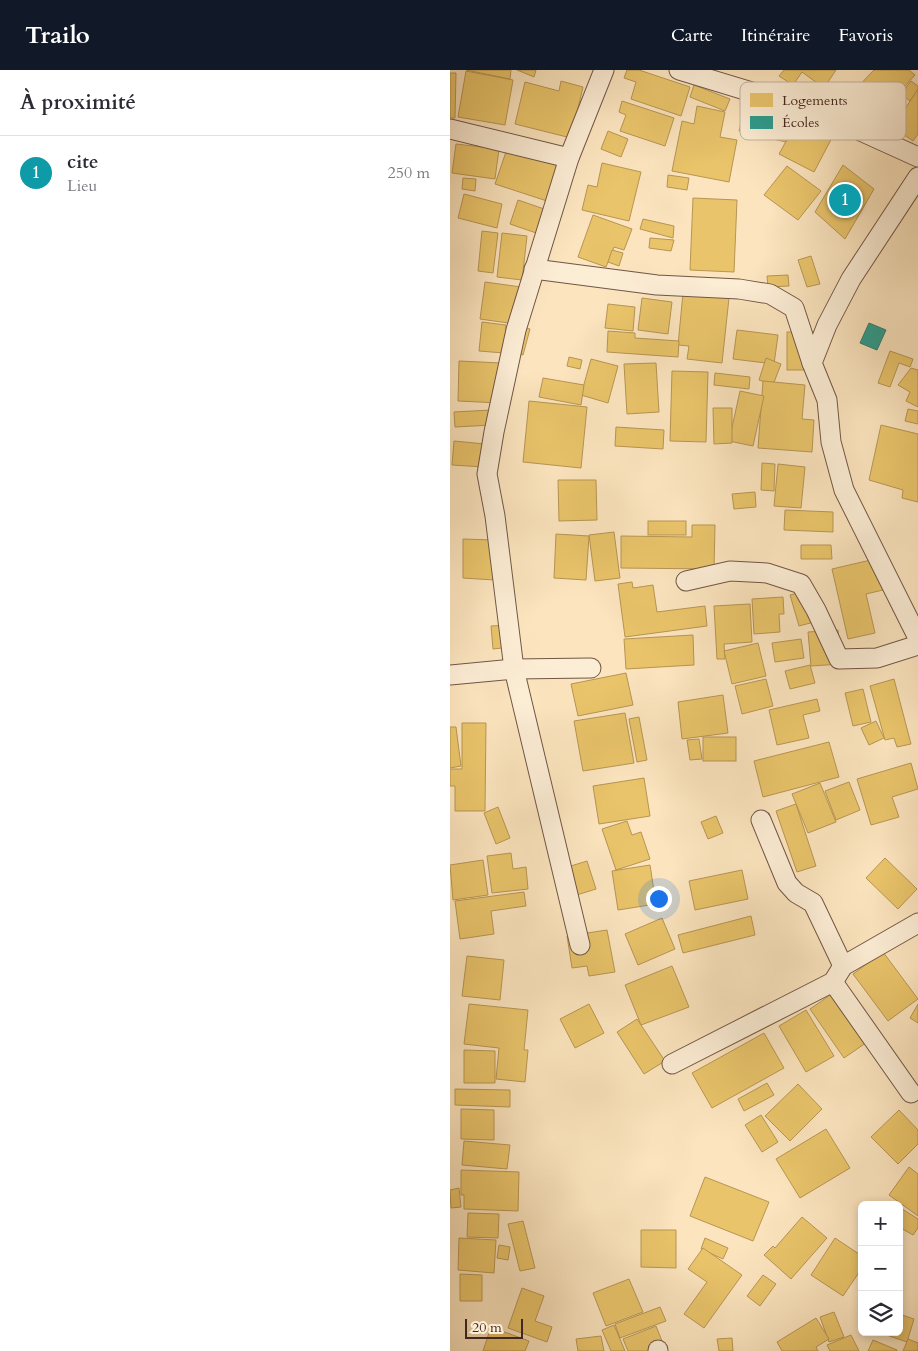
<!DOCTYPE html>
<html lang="fr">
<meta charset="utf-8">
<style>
body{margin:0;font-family:Cardo,serif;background:#f2f2f3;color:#2b2b33}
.controls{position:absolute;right:15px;bottom:15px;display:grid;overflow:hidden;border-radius:8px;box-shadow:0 2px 8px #0003}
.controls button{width:45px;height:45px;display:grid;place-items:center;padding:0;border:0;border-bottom:1px solid #e1e1e2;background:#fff;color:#2b2b33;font:25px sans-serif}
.scale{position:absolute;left:15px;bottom:12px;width:58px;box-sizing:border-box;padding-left:5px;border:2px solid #43271d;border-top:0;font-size:14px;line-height:18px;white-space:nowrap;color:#43271d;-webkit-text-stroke:4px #fcedd5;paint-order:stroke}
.you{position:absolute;left:208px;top:828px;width:18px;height:18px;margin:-12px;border:4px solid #fff;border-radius:50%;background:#1a73e8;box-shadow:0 0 0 8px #1a73e833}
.badge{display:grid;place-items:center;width:32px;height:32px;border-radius:50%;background:#111827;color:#fff;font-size:16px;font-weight:700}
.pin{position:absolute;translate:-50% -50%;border:2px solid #fff;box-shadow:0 1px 5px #0006}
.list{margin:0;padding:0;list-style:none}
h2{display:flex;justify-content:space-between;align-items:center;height:65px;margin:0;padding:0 20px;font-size:21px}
h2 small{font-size:16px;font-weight:400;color:#7c7c81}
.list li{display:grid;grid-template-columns:32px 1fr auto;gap:15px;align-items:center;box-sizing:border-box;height:75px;padding:0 20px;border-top:1px solid #e1e1e2}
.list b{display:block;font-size:19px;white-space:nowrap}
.list p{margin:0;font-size:16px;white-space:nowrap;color:#7c7c81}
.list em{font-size:16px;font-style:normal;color:#7c7c81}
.icon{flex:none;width:28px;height:28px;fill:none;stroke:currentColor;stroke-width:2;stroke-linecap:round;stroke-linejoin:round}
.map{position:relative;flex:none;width:468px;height:1281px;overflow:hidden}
header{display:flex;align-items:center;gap:30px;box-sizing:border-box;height:70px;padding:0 25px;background:#111827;color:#fff}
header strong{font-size:24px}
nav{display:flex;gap:28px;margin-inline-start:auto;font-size:18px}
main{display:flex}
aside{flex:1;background:#fff}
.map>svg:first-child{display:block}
.homes{fill:#e9c46a;stroke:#b79553}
.schools{fill:#2a9d8f;stroke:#327a6d}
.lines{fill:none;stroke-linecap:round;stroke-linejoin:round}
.minor-casing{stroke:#715645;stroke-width:21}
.minor{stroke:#fcedd5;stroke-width:19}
.key{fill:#fcedd5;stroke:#c4b29e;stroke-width:1}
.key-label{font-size:14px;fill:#43271d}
</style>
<header>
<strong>Trailo</strong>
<nav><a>Carte</a><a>Itinéraire</a><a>Favoris</a></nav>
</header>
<main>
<aside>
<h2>À proximité<small></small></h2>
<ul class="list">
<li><span class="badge" style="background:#0f9aa8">1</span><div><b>cite</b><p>Lieu</p></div><em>250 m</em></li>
</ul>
</aside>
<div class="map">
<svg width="468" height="1281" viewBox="0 0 468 1281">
<rect width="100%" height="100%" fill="#fbe4be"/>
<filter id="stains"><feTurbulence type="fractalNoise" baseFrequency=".004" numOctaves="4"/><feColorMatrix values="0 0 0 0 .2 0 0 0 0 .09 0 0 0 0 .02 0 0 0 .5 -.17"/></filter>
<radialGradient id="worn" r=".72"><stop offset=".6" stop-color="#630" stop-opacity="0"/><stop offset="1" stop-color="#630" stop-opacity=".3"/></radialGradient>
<!-- homes -->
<g class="homes">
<path d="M16,0H61L60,9Z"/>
<path d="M67,0H86L84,7Z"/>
<path d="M177,0H189L240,17L231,46L181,29L186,12L174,8Z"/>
<path d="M334,0H386L374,18L352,2L343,15L329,6Z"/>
<path d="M424,0H459L465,5L427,46L402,23Z"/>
<path d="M16,1L63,10L55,55L8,47Z"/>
<path d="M0,3H6L5,48H0Z"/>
<path d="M111,11L133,17L121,68L65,54L75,12L109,21Z"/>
<path d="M461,11L468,16V21L460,31L451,24Z"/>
<path d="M244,15L280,29L275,41L240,27Z"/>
<path d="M468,19V64L463,71L443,57Z"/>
<path d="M172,31L224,48L215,76L170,61L176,45L169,42Z"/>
<path d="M296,33L343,44L336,72L289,61Z"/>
<path d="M247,36L275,42L270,67L287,70L279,112L222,101L232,51L244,54Z"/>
<path d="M350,46L384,64L364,102L329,84Z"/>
<path d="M158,61L178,69L171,87L151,79Z"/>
<path d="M59,73L115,96L103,133L45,114Z"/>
<path d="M6,74L49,79L45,109L2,103Z"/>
<path d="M152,93L191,102L179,151L132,140L138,115L147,117Z"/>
<path d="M393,95L424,119L395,169L365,142Z"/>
<path d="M337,96L371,121L348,150L314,125Z"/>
<path d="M218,105L239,108L237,120L217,117Z"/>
<path d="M13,108L26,109L25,121L12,119Z"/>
<path d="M14,124L52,134L47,158L8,148Z"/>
<path d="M243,128L287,130L284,202L240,200Z"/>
<path d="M68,130L103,142L95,166L60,154Z"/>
<path d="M143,145L182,159L174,180L164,177L156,197L128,187Z"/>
<path d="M193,149L224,156L223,168L190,159Z"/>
<path d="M32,161L48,163L43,203L28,201Z"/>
<path d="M52,163L77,166L72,210L47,207Z"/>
<path d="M200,168L224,170L221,181L199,178Z"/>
<path d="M162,180L173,183L169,196L158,192Z"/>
<path d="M361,186L370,214L357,217L348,190Z"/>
<path d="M338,205L339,216L318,217L317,206Z"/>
<path d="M35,212L71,217L65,254L30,249Z"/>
<path d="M233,223L279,228L272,293L237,289L239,276L228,275Z"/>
<path d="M192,228L222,232L218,264L188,260Z"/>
<path d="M158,234L185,237L183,261L155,258Z"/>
<path d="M32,252L56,255L54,283L29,281Z"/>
<path d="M61,254L80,259L73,285L54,280Z"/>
<path d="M287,260L328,265L324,294L283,289Z"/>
<path d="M158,261L185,263V268L229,271L228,287L157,282Z"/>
<rect x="337" y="262" width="28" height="38"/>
<path d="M440,281L463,289L460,297L449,293L440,317L428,313Z"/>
<path d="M119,287L132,290L130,299L117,296Z"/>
<path d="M316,288L331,294L323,315L309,310Z"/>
<path d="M141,289L168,296L158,333L131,325Z"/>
<path d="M9,291L51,293L50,333L8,331Z"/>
<path d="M206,293L209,342L177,344L174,294Z"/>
<path d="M461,298L468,300V337L456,331L460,322L448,315Z"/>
<path d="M222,301L258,302L256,372L220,371Z"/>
<path d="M265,303L300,307L299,319L264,315Z"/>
<path d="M93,308L134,315L131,335L89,327Z"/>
<path d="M313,311L355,315L352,349L364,350L362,382L308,378Z"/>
<path d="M290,321L314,326L303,376L279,371Z"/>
<path d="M79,331L137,337L131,398L73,392Z"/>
<path d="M263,338H282V373L264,374Z"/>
<path d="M458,339L468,341V354L455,351Z"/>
<path d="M41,340L42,355L5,357L4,342Z"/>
<path d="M431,355L468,364V432L452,428L453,420L419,410Z"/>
<path d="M166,357L214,360L213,379L165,376Z"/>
<path d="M4,371L35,374L34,397L2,395Z"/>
<path d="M312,393L325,394L324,421L311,420Z"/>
<path d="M328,394L355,397L351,438L324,436Z"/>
<path d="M108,410H146L147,450L109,451Z"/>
<path d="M305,422L306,437L284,439L282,424Z"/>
<path d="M335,440L383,442V462L334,460Z"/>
<rect x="198" y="451" width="38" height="14"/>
<path d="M242,455H265L264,499L171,498V466L242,467Z"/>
<path d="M164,462L170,508L145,511L139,465Z"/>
<path d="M106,464L139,466L136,510L104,508Z"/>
<path d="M13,469L45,470L44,510L13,508Z"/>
<path d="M351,475H381L382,489H351Z"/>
<path d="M425,489L433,520L416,524L425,563L398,569L382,499Z"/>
<path d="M182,512L183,518L203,515L207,542L255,536L257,556L175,567L168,514Z"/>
<path d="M359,520L368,551L349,556L340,525Z"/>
<path d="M333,527L334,544H329L330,562L304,564L302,529Z"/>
<path d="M300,534L302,572L274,574L275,589H267L264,536Z"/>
<path d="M59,555L61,577L43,579L41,556Z"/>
<path d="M388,560L391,594L361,596L358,562Z"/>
<path d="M243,565L244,595L176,599L174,569Z"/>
<path d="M351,569L354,588L325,592L322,573Z"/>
<path d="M308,573L316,606L282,614L274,581Z"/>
<path d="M360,595L365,613L340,619L335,601Z"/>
<path d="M176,603L183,635L128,646L121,614Z"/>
<path d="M316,609L323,636L292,644L285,616Z"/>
<path d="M444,609L461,674L447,677L444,668L435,670L420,616Z"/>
<path d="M413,619L421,652L403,656L395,623Z"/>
<path d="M273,625L278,663L232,669L228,632Z"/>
<path d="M367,629L370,641L353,645L359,668L327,675L319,640Z"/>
<path d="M175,643L184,693L133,701L124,651Z"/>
<path d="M189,647L197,690L187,692L179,649Z"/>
<path d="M426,651L434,668L419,675L411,658Z"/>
<path d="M12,653H36L35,741H5V716H0V699H12Z"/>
<path d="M0,657H6L11,696L0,698Z"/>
<rect x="253" y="667" width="33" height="24"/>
<path d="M249,669L252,689L240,690L237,670Z"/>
<path d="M379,672L389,707L313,727L304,691Z"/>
<path d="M461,693L468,719L442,727L449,747L421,755L407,709Z"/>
<path d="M194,708L200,746L149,754L143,716Z"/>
<path d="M399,712L410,740L386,750L375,721Z"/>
<path d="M370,713L386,752L358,763L342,724Z"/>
<path d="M346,734L366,796L347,802L326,741Z"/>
<path d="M48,737L60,768L46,774L34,743Z"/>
<path d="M266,746L273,763L258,769L251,752Z"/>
<path d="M177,751L182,765L191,762L200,789L166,800L152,759Z"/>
<path d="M61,783L63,799L76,797L78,819L42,823L37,786Z"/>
<path d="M435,788L467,819L448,839L416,808Z"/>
<path d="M33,790L38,825L3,830L0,795Z"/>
<path d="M137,791L146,819L117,828L108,800Z"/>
<path d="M200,795L206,834L168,840L162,801Z"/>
<path d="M292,800L298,829L245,840L239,811Z"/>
<path d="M74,822L76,836L41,841L44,864L10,869L5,831Z"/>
<path d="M301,846L305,865L233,883L228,865Z"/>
<path d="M212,848L225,879L188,895L175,864Z"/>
<path d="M157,860L165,902L139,906L137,896L122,898L117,866Z"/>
<path d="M433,882L468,929L438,951L403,904Z"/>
<path d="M17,886L54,890L50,930L12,926Z"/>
<path d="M222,896L239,937L191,955L175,915Z"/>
<path d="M389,919L423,968L394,988L360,939Z"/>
<path d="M19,934L78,940L74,980H78L75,1012L46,1009L49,978L14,974Z"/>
<path d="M139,934L154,963L125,978L110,949Z"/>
<path d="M468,934V953L460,948Z"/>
<path d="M356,940L384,986L356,1002L329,956Z"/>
<path d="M187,949L215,991L194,1004L167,962Z"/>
<path d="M314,963L334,998L262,1038L242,1003Z"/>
<path d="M14,980L45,981V1013H14Z"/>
<path d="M317,1013L324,1025L294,1041L288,1029Z"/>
<path d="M348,1014L372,1039L340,1071L315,1046Z"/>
<path d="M5,1019L60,1020V1037L5,1035Z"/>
<path d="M11,1039L44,1040V1070L11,1069Z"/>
<path d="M449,1040L468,1060V1074L448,1094L421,1067Z"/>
<path d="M311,1045L328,1072L312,1082L295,1055Z"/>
<path d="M376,1059L400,1098L350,1128L326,1089Z"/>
<path d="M14,1071L60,1075L57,1099L12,1095Z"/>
<path d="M459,1097L468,1104V1146L439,1125Z"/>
<path d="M11,1100L69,1102L68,1141L14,1139V1125H11Z"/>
<path d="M255,1107L319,1132L303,1171L240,1146Z"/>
<path d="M9,1118L11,1137L1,1138L0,1120Z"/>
<path d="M449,1137L468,1149V1158L463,1165L449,1157Z"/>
<path d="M18,1143L49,1144L48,1168L17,1167Z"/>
<path d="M352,1147L377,1168L341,1209L314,1185L323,1176L325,1178Z"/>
<path d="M73,1151L85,1198L70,1201L58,1154Z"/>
<path d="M191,1160H226V1198L191,1197Z"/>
<path d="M9,1168L46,1170L44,1203L8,1200Z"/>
<path d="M255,1168L278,1178L273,1189L251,1179Z"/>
<path d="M385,1168L412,1186V1198L393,1226L361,1205Z"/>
<path d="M49,1175L60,1177L58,1190L47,1188Z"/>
<path d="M253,1178L292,1205L254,1258L234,1244L257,1212L238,1199Z"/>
<path d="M10,1204L32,1205V1231H10Z"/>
<path d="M313,1205L326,1214L310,1236L297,1226Z"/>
<path d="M179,1209L193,1242L156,1256L143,1223Z"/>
<path d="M72,1218L94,1226L85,1251L102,1257L97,1272L58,1258Z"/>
<path d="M210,1237L216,1251L170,1268L165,1254Z"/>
<path d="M384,1242L394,1267L379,1272L370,1247Z"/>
<path d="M449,1244L464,1249L457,1272L428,1262H449Z"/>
<path d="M366,1248L379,1269L366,1277L368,1281H332L327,1272Z"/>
<path d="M164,1255L175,1281H161L152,1260Z"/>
<path d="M206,1256L216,1281H178L173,1269Z"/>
<path d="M41,1257L79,1271L75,1281H33Z"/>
<path d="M401,1265L409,1281H380L377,1275Z"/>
<path d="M151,1266L154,1281H128L126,1269Z"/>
<path d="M282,1268L283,1281H269L267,1269Z"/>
<path d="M458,1269L468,1273V1281H453Z"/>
<path d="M423,1270L447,1280V1281H418Z"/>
</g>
<!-- schools -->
<path class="schools" d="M419,253L436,260L427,280L410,273Z"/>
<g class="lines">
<!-- minor casing -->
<g class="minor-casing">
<g id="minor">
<path d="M229,0L371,43L468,87"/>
<path d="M0,59L119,88"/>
<path d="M468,107L401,209L377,255L362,293L377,330L381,372L394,420L468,568"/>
<path d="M84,199L207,215L289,219L320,224L344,238L362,293"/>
<path d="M236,511L280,501L317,503L351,514L366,540L389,589L427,588L468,575"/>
<path d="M0,605L64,599L141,598"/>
<path d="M311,750L337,813L346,823L363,833L393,896"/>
<path d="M130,875L64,599L45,446L37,404L44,362L66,260L119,88L154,0"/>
<path d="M383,912L461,1023"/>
<path d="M222,994L383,912L393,896L468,853"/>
<path d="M208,1280V1281"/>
</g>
</g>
<!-- minor -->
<use href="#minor" class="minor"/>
</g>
<!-- legend -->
<rect x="290" y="12" width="166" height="58" rx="8" class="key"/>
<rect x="300" y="23" width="23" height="14" fill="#e9c46a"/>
<rect x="300" y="46" width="23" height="13" fill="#2a9d8f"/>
<g class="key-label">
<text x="332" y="35">Logements</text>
<text x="332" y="57">Écoles</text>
</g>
<rect width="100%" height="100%" filter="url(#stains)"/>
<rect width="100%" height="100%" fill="url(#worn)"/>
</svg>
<div class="controls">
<button>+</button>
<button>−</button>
<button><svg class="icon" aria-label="layers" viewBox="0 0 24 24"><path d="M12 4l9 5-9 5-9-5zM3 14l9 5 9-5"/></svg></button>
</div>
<div class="scale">20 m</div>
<div class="you"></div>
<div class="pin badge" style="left:395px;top:130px;background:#0f9aa8">1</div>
</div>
</main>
